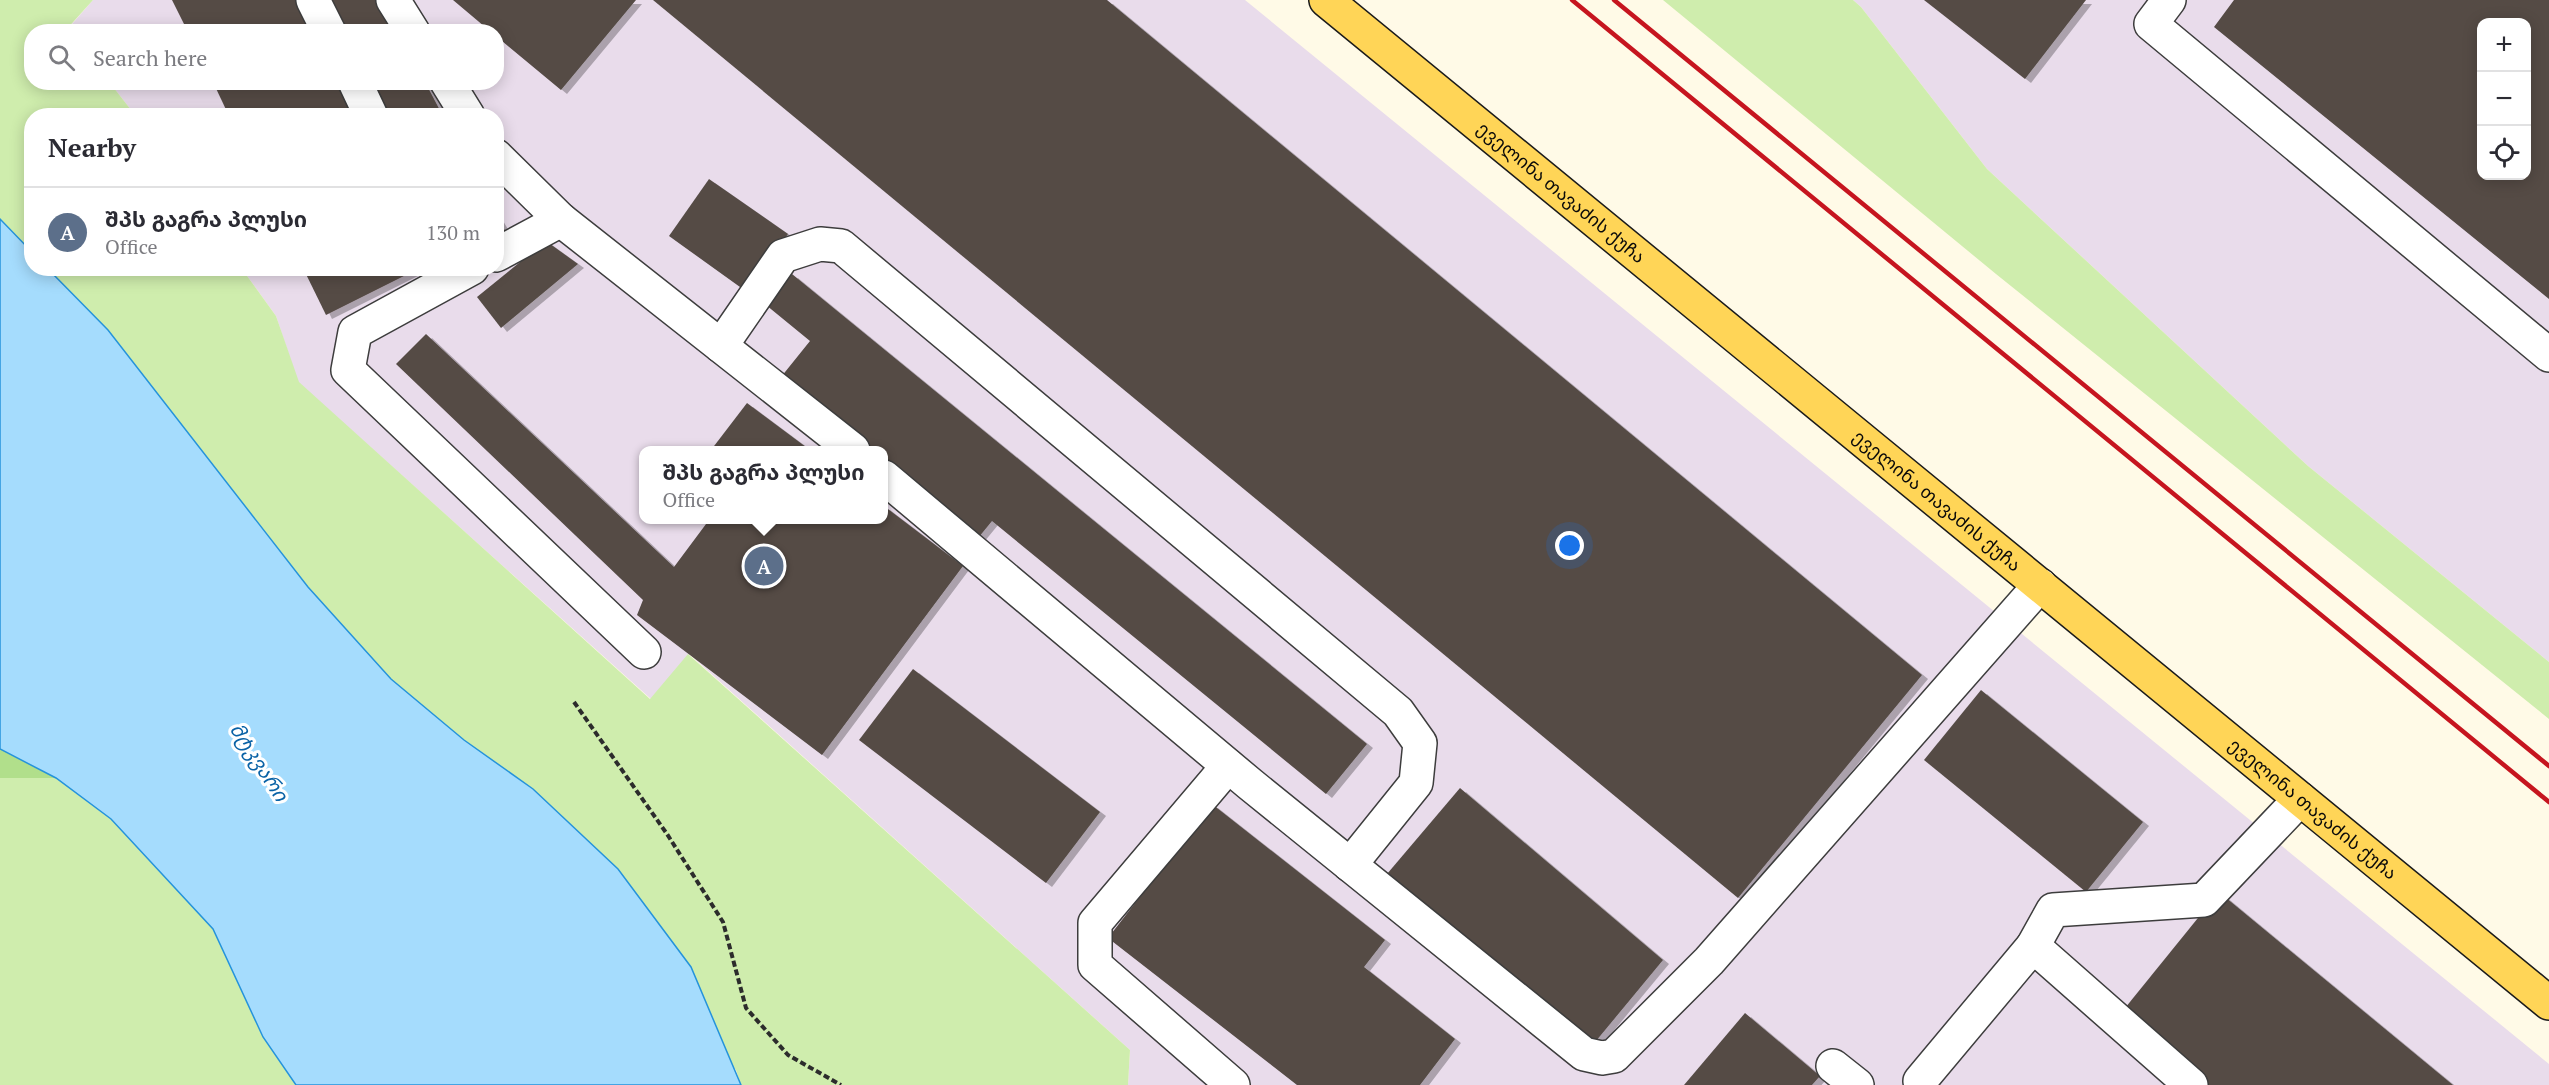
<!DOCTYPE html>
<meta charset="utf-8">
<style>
body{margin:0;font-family:"PT Serif","Noto Sans Georgian",serif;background:#f2f2f3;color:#2b2b33}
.controls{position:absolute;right:18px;top:18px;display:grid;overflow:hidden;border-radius:12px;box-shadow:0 3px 15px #0003}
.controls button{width:54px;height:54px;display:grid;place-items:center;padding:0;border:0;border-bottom:2px solid #e1e1e2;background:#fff;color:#2b2b33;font:30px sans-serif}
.you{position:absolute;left:1570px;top:546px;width:21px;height:21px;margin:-15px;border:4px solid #fff;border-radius:50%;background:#1a73e8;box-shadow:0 0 0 9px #1a73e833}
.badge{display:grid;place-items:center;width:39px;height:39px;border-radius:50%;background:#c6151f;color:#fff;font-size:20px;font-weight:700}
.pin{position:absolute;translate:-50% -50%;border:3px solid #fff;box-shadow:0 2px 6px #0006}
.popup{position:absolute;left:639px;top:446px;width:249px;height:78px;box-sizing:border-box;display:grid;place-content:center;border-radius:12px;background:#fff;filter:drop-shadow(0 2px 4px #0005);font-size:20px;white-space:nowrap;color:#7c7c81}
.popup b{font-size:22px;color:#2b2b33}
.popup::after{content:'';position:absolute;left:50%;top:100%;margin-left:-12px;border:12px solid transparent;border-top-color:#fff}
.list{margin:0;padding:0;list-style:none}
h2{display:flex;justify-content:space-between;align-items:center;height:78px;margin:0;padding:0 24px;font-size:26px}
h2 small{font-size:20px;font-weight:400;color:#7c7c81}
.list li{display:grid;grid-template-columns:39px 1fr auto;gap:18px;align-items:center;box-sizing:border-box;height:90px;padding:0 24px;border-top:2px solid #e1e1e2}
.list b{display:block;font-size:22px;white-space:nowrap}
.list p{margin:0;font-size:20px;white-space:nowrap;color:#7c7c81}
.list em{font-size:20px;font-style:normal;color:#7c7c81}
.icon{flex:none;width:33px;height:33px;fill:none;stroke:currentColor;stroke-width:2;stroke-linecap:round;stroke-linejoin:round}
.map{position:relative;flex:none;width:2549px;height:1085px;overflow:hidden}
.search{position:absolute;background:#fff;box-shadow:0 3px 15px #0003;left:24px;top:24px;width:480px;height:66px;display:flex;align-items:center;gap:15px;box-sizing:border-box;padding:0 21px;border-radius:24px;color:#7c7c81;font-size:22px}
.panel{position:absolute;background:#fff;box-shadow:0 3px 15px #0003;left:24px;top:108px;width:480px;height:168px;border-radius:24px}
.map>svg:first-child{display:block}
.industrial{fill:#e9dceb;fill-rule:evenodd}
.green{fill:#cfedad}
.forest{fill:#b1df8b}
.water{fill:#a5dcfd;stroke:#2593db;stroke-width:1.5}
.building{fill:#544b45;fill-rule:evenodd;filter:url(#shadow)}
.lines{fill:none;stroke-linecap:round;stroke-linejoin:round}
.minor-casing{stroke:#3d3d3d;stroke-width:36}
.major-casing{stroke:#1b1b1b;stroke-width:36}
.path{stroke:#2c2c2c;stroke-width:4;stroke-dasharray:6 3;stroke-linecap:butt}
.minor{stroke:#fff;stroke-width:33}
.major{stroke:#ffd557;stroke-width:33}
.rail{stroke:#c6151f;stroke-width:4.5}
.labels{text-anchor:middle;stroke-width:6;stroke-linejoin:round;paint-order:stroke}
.street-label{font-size:18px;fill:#0a0a0a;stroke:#fff}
.water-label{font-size:20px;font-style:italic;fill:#0962a6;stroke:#fff}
</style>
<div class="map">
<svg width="2549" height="1085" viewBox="0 0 2549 1085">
<defs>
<filter id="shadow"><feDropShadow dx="6" dy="4" stdDeviation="0" flood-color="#0004"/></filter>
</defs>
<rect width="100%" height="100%" fill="#fffae7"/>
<!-- industrial -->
<g class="industrial">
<path d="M93,0H1245L2549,1064V1085H1128L1130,1050L689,654L651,699L298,382L276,316L242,269L496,268V116L135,115L110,83L496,82V32H65ZM644,450H884V520H644Z"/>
<path d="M1853,0H2549V662L2308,466L1987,169L1861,7ZM2482,22H2526V176H2482Z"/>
</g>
<!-- green -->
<g class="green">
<path d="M0,0H93L65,31L32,32V82L110,83L135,115L32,116L31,251L0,219Z"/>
<path d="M1663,0H1853L1861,7L1987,169L2308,466L2549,662V719L1996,274Z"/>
<path d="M48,269H242L276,316L299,382L650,699L688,654L1130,1050L1128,1085H741L736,1070L533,789L464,740L391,679L308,587L108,330Z"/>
<path d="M0,778H56L111,819L213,929L263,1037L296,1085H0Z"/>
</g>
<!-- forest -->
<path class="forest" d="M0,749L56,778H0Z"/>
<!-- water -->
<path class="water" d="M0,219L31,251L32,268L48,269L108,330L308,587L391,679L464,740L533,789L618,869L691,967L741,1085H296L263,1037L213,929L111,819L56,778L0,749Z"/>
<!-- building -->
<g class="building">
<path d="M172,0H302L318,32H188Z"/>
<path d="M325,0H381L398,32H342Z"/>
<path d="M453,0H636L561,90L496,36V32H491Z"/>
<path d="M653,0H1107L1922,675L1738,898Z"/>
<path d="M1924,0H2086L2025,79Z"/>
<path d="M2234,0H2549V299L2214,27ZM2482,22H2526V176H2482Z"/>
<path d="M213,82H343L359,116H229Z"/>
<path d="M369,82H425L443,116H387Z"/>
<path d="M709,179L788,234L747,292L669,236Z"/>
<path d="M496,215L511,241L496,249Z"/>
<path d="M546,241L578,264L501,328L477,297Z"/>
<path d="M303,268H420L326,315Z"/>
<path d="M792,274L1367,744L1326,794L992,521L974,543L884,469V450H861L777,382L810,341L766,305Z"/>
<path d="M426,334L674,567L709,520H884V506L963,566L822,755L637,615L643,600L396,364Z"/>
<path d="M747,403L810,450H711Z"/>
<path d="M913,669L1100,812L1046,883L859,740Z"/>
<path d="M1981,690L2143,822L2086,892L1924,760Z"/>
<path d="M1460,788L1663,960L1591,1047L1387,874Z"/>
<path d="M1212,804L1385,940L1364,967L1455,1039L1420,1085H1297L1108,938Z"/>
<path d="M2219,892L2453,1085H2208L2121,1013Z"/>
<path d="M1745,1013L1820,1076L1812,1085H1684Z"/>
</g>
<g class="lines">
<!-- minor casing -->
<g class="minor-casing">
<g id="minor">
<path d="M313,0L329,32"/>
<path d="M393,0L413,32"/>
<path d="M2169,0L2151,24L2549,355"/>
<path d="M355,82L371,116"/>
<path d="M447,82L468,116"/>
<path d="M496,156L561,220L853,450"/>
<path d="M496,255L561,220"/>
<path d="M472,268L355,332L348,370L644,652"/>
<path d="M721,346L783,256L820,244L841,246L1398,712L1420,743L1416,783L1350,865"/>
<path d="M884,477L1250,784L1584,1054L1602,1058L1614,1056L1709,961L2040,585"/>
<path d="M1228,766L1095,923V965L1233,1085"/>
<path d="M2033,946L2053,910L2204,900L2300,799"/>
<path d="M1833,1066L1857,1085"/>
<path d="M1920,1081L2033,946L2191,1085"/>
</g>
</g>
<!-- major casing -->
<g class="major-casing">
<g id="major">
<path id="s1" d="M1326,0L2549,1003"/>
</g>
</g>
<!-- path -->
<path class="path" d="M574,702L667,834L723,922L746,1008L788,1055L841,1085"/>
<!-- minor -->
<use href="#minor" class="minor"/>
<!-- major -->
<use href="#major" class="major"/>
<!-- rail -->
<g class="rail">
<path d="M1572,0L2549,802"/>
<path d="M1614,0L2549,766"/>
</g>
</g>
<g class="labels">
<!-- street labels -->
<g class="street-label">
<text dy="6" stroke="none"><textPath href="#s1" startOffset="304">ეველინა თავაძის ქუჩა</textPath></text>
<text dy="6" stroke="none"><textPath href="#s1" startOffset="790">ეველინა თავაძის ქუჩა</textPath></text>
<text dy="6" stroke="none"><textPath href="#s1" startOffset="1276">ეველინა თავაძის ქუჩა</textPath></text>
</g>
<!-- water labels -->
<g class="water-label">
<text transform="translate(259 762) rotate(57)" y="7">მტკვარი</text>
</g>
</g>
</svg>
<div class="controls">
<button>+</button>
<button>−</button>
<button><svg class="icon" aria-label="locate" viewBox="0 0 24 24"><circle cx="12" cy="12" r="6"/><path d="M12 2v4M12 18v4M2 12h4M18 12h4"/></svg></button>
</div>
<div class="you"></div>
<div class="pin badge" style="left:764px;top:566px;background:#5c6f8a">A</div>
<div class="popup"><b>შპს გაგრა პლუსი</b>Office</div>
<div class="search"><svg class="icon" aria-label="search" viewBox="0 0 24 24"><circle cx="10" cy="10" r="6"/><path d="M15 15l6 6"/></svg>Search here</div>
<section class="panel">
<h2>Nearby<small></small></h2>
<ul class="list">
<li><span class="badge" style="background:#5c6f8a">A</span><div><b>შპს გაგრა პლუსი</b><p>Office</p></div><em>130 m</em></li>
</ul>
</section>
</div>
